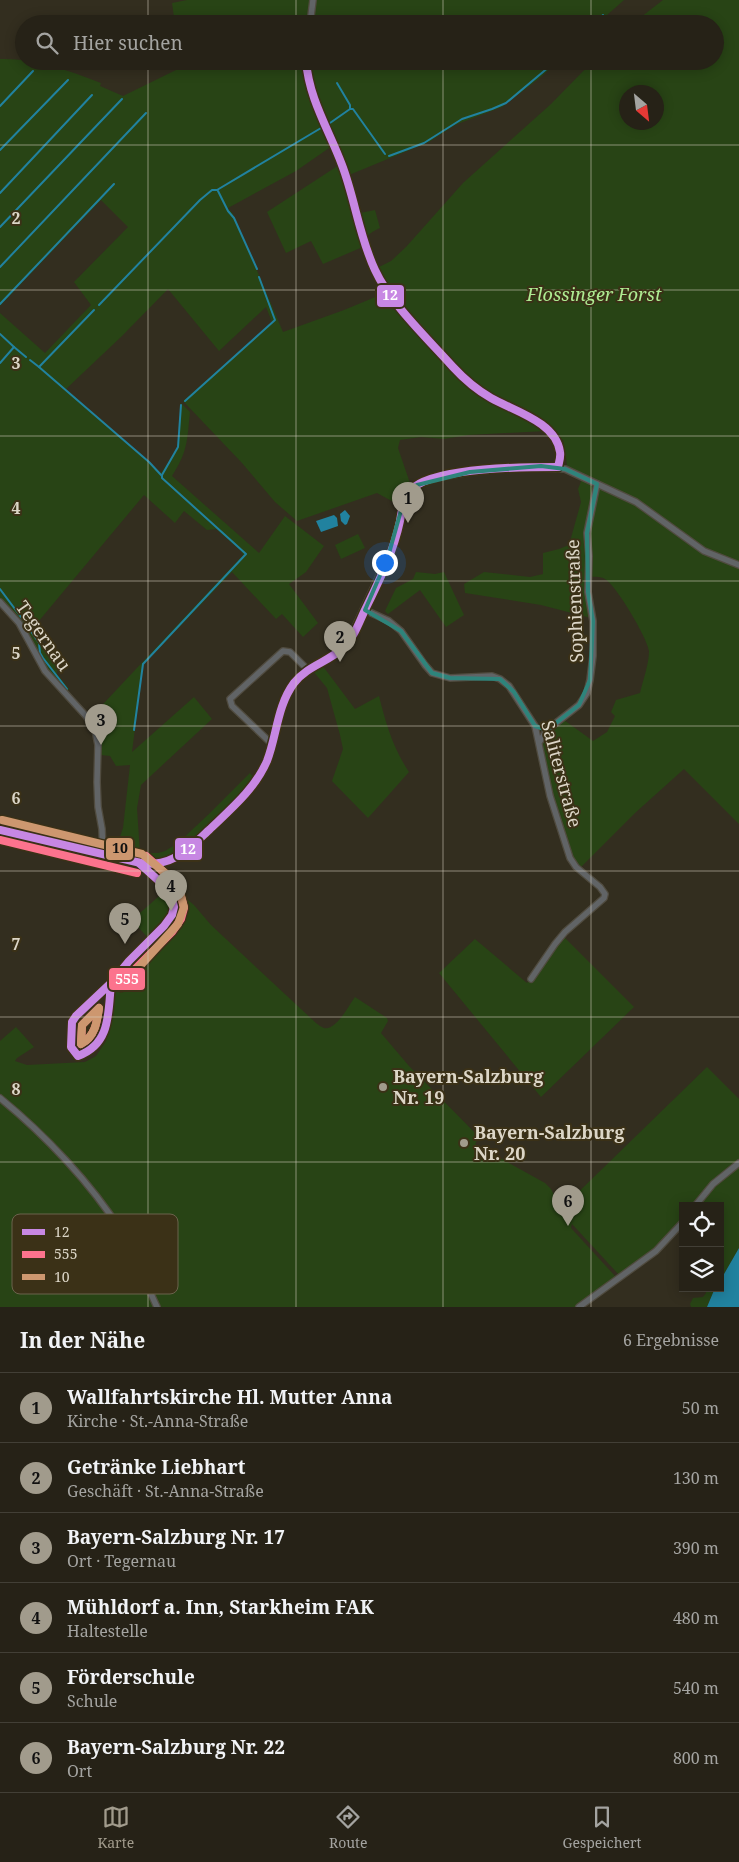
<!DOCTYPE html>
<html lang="de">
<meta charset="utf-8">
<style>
body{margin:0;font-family:"Noto Serif",serif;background:#2e2a20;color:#f1f3f6}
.controls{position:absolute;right:15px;bottom:15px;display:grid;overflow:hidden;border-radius:0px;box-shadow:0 2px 12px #0003}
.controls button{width:45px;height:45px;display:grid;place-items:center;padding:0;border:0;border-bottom:1px solid #423f36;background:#262217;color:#f1f3f6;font:25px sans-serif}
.compass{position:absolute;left:619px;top:85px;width:45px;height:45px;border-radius:50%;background:#262217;box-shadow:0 2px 12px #0003;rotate:152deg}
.you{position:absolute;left:384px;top:562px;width:18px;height:18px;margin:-12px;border:4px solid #fff;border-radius:50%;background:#1a73e8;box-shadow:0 0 0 8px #1a73e833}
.badge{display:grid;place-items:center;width:32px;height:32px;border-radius:50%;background:#a19b8c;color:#111;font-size:16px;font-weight:700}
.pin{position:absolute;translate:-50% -41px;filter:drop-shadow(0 1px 2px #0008)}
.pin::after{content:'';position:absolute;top:26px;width:18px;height:15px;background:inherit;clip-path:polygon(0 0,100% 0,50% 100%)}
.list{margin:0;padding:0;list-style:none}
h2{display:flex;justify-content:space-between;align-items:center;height:65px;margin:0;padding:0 20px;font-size:21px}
h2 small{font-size:16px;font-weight:400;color:#a4a4a1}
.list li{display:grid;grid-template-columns:32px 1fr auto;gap:15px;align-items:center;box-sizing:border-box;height:70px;padding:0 20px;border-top:1px solid #423f36}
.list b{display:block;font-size:19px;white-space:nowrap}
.list p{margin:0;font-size:16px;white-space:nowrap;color:#a4a4a1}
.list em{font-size:16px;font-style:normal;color:#a4a4a1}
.icon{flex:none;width:28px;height:28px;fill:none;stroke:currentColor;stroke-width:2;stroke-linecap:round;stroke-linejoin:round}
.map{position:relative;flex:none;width:739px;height:1307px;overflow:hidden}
.search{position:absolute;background:#262217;box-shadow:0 2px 12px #0003;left:15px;right:15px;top:15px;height:55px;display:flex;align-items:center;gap:12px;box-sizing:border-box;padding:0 18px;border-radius:28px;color:#a4a4a1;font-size:19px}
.sheet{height:485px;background:#262217}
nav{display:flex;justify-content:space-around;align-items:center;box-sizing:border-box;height:70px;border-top:1px solid #423f36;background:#262217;font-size:14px;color:#a4a4a1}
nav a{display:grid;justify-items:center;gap:2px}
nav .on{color:#a19b8c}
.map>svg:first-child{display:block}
.green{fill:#284415;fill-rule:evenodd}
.water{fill:#21829f}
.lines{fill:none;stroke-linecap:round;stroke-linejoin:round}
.stream{stroke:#21829f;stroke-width:2}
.street-casing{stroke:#504b3f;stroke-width:8}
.street{stroke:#616466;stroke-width:5.5}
.bus-1-casing{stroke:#3b3117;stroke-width:11}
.bus-2-casing{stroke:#3b3117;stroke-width:11}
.bus-3-casing{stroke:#3b3117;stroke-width:11}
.bus-1{stroke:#c787e3;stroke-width:8}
.bus-2{stroke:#fc738d;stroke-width:8}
.bus-3{stroke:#cd976f;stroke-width:8}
.marked{fill:none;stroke:#2e847b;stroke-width:4;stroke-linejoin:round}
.grid{fill:none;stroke:#dcd6c7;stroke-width:1;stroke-opacity:0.55}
.poi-dot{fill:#a19b8c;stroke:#3b3117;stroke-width:2}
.labels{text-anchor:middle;stroke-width:4;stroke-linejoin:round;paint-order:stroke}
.park-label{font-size:18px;font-style:italic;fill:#aeec92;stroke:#3b3117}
.street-label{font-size:18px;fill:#dcd6c7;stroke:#3b3117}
.poi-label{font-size:18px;font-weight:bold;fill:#dcd6c7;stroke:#3b3117;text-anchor:start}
.key{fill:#3b3117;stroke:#6b634c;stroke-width:1}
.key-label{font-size:14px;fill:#dcd6c7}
.grid-label{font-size:16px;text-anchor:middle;font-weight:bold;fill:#dcd6c7;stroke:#3b3117;stroke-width:4;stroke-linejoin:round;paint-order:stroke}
.line-badge{stroke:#3b3117;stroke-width:2}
.badge-label{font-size:14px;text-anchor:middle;font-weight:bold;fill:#fff}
.pale-badge-label{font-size:14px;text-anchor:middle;font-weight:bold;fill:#111}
</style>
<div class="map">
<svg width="739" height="1307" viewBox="0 0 739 1307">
<rect width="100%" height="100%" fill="#332e1f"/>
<!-- green -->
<g class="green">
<path d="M187,0H624L597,24H175L172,3Z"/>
<path d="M663,0H739V824L684,769L635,813L580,868L573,860C566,839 536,755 544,738C548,730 557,725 564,720L593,741L607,732L615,716L611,712L616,700L640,693C643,680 649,664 649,651C648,639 616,585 605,579C600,576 592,577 586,577L591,618L541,605L465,593L464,584L484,572L530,577L543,574V553L559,549L569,545L581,502L578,489L582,479L568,471L563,440L546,431L468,435L444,439L421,437L400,440L398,448L411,486L399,505L377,493L297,521L275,502L242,463L183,401L272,322L266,307L219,351L168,289L122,336L66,389L161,473L178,447L181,403L190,412C187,441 188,451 172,476L259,553L285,516L324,546L306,572L289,584L318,623L303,637L282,614L276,619L232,572L145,663L143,667L132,752L194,697L212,719L141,785L137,808L140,853H158L165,851L178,843L210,813L250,773L254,778C236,803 189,855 159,861C144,863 128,858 114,854L123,828L130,765L116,766L110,756L101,755L100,743L90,718L243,555L241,551L216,529L207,530L184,511L175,523L144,495L33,628L57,668V674L69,689L67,693L50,674L26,635L0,600V313L45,353L91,305L74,282L128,227L101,200L0,306V59C34,58 68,70 101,83L100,86L123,96L176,70L181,64L180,61H558L541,77L502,107L455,125L429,142L349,175L313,88L332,146L296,171L228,208L233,214L283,332L344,310L385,293H390L377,268L391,261L406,247L463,183L551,104L593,61H715V24H632ZM626,92H656V122H626Z"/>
<path d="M339,165L355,211L360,213L375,210L380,228C372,232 363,236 365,246L323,264L311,241L286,253L267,212Z"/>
<path d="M358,534L365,548L341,559L335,545Z"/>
<path d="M416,572L435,574L444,572L464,615L446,627L420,590L388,614L385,611L396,588L413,579Z"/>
<path d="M322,665L355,709L379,696C386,724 393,748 409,772L368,818L332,781L343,749L340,735L327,688L313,671Z"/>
<path d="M0,833L107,858L102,862L3,844L0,845Z"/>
<path d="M166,890C177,915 166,920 148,938L132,920Z"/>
<path d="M176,896L188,900L194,905L211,925L316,1023C319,1025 321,1027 324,1028C336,1031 349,1005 355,997L387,1018L388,1021L381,1033L409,1066L479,1137L475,1144L545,1183L551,1189L561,1209L707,1067L739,1099V1161C720,1173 707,1188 693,1206H683V1220L663,1243L620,1276L572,1224L571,1228L616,1277L576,1307H160L123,1232L39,1130L0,1094V1041L16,1027L34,1047L17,1058L15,1061L27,1065L85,1062L96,1056L106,1041L111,998L116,980L171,922L176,910L175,898Z"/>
<path d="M563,936L634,1007L541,1097L439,973L475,939L527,983L546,955Z"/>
<path d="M0,1100C43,1140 87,1181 118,1231C133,1255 144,1282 156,1307H0Z"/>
<path d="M739,1165V1248L720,1281V1206H698L717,1182Z"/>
<path d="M705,1288H715L707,1307H691L690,1304L693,1298L703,1297L706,1293Z"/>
</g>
<!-- water -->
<g class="water">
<path d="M345,510L350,516L347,524L345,525L341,521L340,514Z"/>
<path d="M334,515L337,518L338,526L321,532L316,521Z"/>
<path d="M739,1248V1307H707L715,1288H720V1281Z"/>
</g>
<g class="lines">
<!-- stream -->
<g class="stream">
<path d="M594,24L603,15"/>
<path d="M337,83L350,105V109"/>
<path d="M0,106L33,71"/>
<path d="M330,123L350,109H353L385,154"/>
<path d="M0,150L68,80"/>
<path d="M389,156L424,143L462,119L492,109L506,103L556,61"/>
<path d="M218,191L228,211L234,218L257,269"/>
<path d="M0,193L92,95"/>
<path d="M0,227L122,99"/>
<path d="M0,267L146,113"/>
<path d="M0,304L114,184"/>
<path d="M99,305L200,200L212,190H217L321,128"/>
<path d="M0,334L14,347"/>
<path d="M30,360L39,367L94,310"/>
<path d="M0,363L14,347L26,357"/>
<path d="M39,367L149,462L162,476V478L246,554L143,664L134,730"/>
<path d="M185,401L275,320L259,277"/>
<path d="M162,475L178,447L181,405"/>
<path d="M0,589L24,621"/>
<path d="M26,624L39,643L40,653L43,658L67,689"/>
<path d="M0,842L6,841L29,845"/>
<path d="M36,846L96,858"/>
</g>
<!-- street casing -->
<g class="street-casing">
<g id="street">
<path d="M310,24L313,0"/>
<path d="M306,61C306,97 334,140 346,175C357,210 363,253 382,283C392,300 405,313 418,327C432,342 445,358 459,373C469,383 482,393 495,400C518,413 574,431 558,467"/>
<path d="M0,602L19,623L45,671L86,716L95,730L98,745L97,782L98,807L102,829L103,854"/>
<path d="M365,610L389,621L401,631L425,665L432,673L450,678L492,676L500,679L509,686L535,726L550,796L570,858L576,867L600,887L605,894L604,898L565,932L555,944L531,979"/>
<path d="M540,741L547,730L579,705L587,693L590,680L593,656V621L588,592L589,556L587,533L597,484"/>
<path d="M272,744L232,706L230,699L283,651L290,652L307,669"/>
<path d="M0,830L145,864C162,865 176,859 190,848C216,824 254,794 267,760C276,735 278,707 293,684C307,663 334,660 349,640L388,557L398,529L405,496L414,487L433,478L470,472L521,467L565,469L636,502L704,551L739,565"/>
<path d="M111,983L129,961L164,926L172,915L174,907L171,895L167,887L139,863"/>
<path d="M0,1098C44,1134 91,1183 121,1231C136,1255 145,1282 157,1307"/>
<path d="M695,1206L713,1184L739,1163"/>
<path d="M579,1307L656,1251L683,1222"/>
</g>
</g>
<!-- street -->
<use href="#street" class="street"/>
<!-- bus-1 casing -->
<g class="bus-1-casing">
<g id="bus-1">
<path d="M306,61C309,99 329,130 342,165C355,199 359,236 375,270C390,303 428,339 453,367C464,379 477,390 491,398C514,411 556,422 560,452C561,457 559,462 558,467"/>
<path d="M0,830L145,864C155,864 165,863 174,858C188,852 198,840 209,830C231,809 255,789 267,761C277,735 277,706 294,683C307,666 328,662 343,648C353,639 358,625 364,612C378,583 393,554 400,521C402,510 403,495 414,487C441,467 524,467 558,467"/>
<path d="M111,983C108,1013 111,1044 78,1056L71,1047L72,1022L76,1016Z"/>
<path d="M111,983L129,961L164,926L172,915L174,907L170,891L139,863"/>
</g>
</g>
<!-- bus-2 casing -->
<g class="bus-2-casing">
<g id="bus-2">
<path d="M0,840L137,873"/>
<path d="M121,987L136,968L172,932L181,919L184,908L178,885L146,856"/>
<path d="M99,1008C97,1022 95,1037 81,1044L82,1025Z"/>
</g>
</g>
<!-- bus-3 casing -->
<g class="bus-3-casing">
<g id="bus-3">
<path d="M2,820L142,854L175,881L180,892L184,907L178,924L121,987"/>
<path d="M99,1008C97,1022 95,1037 81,1044L82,1025Z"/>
</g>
</g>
<!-- bus-1 -->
<use href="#bus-1" class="bus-1"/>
<!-- bus-2 -->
<use href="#bus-2" class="bus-2"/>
<!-- bus-3 -->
<use href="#bus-3" class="bus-3"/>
</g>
<!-- marked area -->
<path class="marked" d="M541,466L565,469L597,484L587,533L588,592L593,621L590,680L579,705L547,730L535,726L514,692L500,679L450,678L432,673L401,631L365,610L388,557L405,496L417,485L470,472Z"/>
<!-- grid -->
<path class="grid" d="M148,0V24M296,0V24M443,0V24M591,0V24M148,61V1307M296,61V1307M443,61V1307M591,61V1307M0,145H739M0,290H739M0,436H739M0,581H739M0,726H739M0,871H739M0,1017H739M0,1162H739"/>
<!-- markers -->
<g class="poi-dot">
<circle cx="383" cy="1087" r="5"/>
<circle cx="464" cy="1143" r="5"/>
</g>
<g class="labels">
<!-- park labels -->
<g class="park-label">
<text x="594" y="301">Flossinger Forst</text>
</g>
<!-- street labels -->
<g class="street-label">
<text transform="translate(575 601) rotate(-92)" y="6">Sophienstraße</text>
<text transform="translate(43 636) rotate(55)" y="6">Tegernau</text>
<text transform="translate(561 774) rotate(75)" y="6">Saliterstraße</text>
</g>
<!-- poi labels -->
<g class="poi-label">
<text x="393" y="1083">Bayern-Salzburg<tspan x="393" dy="21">Nr. 19</tspan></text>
<text x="474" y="1139">Bayern-Salzburg<tspan x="474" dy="21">Nr. 20</tspan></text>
</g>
</g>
<!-- legend -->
<rect x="12" y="1214" width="166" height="80" rx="8" class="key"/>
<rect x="22" y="1229" width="23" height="6" fill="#c787e3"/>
<rect x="22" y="1251" width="23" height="7" fill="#fc738d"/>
<rect x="22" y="1274" width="23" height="6" fill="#cd976f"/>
<g class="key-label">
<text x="54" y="1237">12</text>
<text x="54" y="1259">555</text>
<text x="54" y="1282">10</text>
</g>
<g class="grid-label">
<text x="16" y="224">2</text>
<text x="16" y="369">3</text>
<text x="16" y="514">4</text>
<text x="16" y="659">5</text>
<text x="16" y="804">6</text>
<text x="16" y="950">7</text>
<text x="16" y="1095">8</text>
</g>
<g class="line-badge">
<rect x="376" y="284" width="29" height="24" rx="5" fill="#c787e3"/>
<rect x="105" y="837" width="29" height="24" rx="5" fill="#cd976f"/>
<rect x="174" y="837" width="29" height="24" rx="5" fill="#c787e3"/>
<rect x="108" y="967" width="38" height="24" rx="5" fill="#fc738d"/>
</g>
<g class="badge-label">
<text x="390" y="300">12</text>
<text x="188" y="854">12</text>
<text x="127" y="984">555</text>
</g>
<g class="pale-badge-label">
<text x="120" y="853">10</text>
</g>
</svg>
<div class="controls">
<button><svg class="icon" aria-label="locate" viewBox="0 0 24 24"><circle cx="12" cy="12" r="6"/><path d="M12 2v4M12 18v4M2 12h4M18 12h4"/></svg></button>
<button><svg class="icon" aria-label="layers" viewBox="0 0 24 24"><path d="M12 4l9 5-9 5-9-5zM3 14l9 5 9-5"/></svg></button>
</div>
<svg class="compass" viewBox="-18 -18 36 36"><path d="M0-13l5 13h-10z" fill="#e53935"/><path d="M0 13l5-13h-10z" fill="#a4a4a1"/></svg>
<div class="you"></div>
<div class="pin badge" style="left:408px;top:523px">1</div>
<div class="pin badge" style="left:340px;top:662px">2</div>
<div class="pin badge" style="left:101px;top:745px">3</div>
<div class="pin badge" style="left:171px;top:911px">4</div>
<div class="pin badge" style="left:125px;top:944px">5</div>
<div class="pin badge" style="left:568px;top:1226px">6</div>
<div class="search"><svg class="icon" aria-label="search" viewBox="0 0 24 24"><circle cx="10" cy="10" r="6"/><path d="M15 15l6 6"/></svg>Hier suchen</div>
</div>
<section class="sheet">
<h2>In der Nähe<small>6 Ergebnisse</small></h2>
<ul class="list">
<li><span class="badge">1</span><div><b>Wallfahrtskirche Hl. Mutter Anna</b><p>Kirche · St.-Anna-Straße</p></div><em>50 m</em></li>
<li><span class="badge">2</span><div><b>Getränke Liebhart</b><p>Geschäft · St.-Anna-Straße</p></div><em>130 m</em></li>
<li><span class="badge">3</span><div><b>Bayern-Salzburg Nr. 17</b><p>Ort · Tegernau</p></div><em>390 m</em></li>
<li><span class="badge">4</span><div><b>Mühldorf a. Inn, Starkheim FAK</b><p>Haltestelle</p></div><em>480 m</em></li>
<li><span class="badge">5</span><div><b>Förderschule</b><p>Schule</p></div><em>540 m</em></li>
<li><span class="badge">6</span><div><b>Bayern-Salzburg Nr. 22</b><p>Ort</p></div><em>800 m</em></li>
</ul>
</section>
<nav>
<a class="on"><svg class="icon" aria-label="map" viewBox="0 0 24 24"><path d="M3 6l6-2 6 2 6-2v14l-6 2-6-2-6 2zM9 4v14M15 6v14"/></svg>Karte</a>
<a><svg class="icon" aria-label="directions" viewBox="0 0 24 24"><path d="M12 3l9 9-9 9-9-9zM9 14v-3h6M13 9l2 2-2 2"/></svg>Route</a>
<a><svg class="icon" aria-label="saved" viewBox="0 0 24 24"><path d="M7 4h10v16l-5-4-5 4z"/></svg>Gespeichert</a>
</nav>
